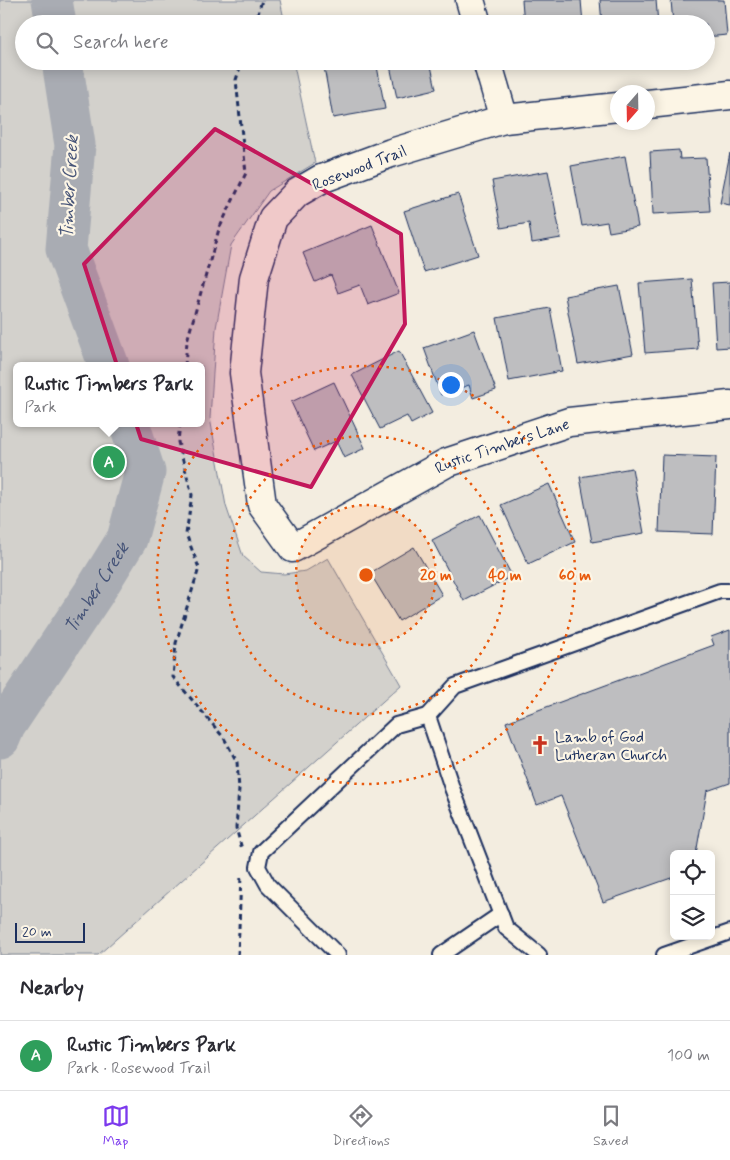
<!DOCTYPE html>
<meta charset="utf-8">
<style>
body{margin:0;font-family:Mynerve,sans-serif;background:#f7f7f7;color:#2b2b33}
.controls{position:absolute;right:15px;bottom:15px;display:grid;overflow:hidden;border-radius:8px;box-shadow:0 2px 12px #0003}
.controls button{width:45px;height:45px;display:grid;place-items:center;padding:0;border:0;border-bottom:1px solid #e1e1e2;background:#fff;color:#2b2b33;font:25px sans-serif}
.compass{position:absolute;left:610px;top:85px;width:45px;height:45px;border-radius:50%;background:#fff;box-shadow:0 2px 12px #0003;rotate:200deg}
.scale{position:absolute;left:15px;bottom:12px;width:70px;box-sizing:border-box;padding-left:5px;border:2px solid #1b2f5e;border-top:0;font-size:14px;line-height:18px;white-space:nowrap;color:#1b2f5e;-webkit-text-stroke:4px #fcf5e5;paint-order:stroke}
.you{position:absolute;left:450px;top:384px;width:18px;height:18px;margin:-12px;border:4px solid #fff;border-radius:50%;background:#1a73e8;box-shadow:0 0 0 8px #1a73e833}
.badge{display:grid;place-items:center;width:32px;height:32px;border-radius:50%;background:#7c3aed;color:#fff;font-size:16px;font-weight:700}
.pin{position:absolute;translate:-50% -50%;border:2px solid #fff;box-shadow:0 1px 5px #0006}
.popup{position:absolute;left:13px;top:362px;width:192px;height:65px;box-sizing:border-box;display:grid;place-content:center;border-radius:8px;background:#fff;filter:drop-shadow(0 1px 4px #0005);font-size:16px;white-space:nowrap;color:#7c7c81}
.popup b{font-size:19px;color:#2b2b33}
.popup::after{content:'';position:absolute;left:50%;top:100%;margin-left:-10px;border:10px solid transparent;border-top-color:#fff}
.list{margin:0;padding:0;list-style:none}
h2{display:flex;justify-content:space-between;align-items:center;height:65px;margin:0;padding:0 20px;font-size:21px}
h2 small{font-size:16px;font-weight:400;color:#7c7c81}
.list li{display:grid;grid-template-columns:32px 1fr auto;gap:15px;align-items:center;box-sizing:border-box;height:70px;padding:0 20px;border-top:1px solid #e1e1e2}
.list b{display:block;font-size:19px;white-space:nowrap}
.list p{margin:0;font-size:16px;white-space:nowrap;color:#7c7c81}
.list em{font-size:16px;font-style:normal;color:#7c7c81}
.icon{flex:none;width:28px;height:28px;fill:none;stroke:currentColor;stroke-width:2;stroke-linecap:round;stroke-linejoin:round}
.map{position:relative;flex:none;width:730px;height:955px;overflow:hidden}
.search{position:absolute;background:#fff;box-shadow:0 2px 12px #0003;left:15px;right:15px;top:15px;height:55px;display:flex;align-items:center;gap:12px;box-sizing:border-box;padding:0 18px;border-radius:28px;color:#7c7c81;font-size:19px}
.sheet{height:135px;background:#fff}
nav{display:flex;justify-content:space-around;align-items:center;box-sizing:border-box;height:70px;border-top:1px solid #e1e1e2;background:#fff;font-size:14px;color:#7c7c81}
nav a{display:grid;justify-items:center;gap:2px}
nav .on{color:#7c3aed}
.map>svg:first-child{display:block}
.green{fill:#d3d1cc;stroke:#778095;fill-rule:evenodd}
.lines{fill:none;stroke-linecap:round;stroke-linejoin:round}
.river{stroke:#a9acb3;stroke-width:41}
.building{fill:#bebec0;stroke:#1b2f5e}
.lane-casing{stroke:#1b2f5e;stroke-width:18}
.street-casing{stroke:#1b2f5e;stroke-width:31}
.path{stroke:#1b2f5e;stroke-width:3;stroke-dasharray:5 4;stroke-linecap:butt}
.lane{stroke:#fcf5e5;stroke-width:14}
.street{stroke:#fcf5e5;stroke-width:28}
.marked{fill:#c2185b;fill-opacity:0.2;stroke:#c2185b;stroke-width:4;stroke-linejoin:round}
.ring{fill:none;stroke:#e8590c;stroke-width:2.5;stroke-dasharray:2.5 5}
.labels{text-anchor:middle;stroke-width:4.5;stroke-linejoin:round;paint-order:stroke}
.street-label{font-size:16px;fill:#1b2f5e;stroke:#fcf5e5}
.poi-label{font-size:16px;fill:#1b2f5e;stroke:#fcf5e5;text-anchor:start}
.water-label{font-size:18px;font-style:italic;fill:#465478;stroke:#fcf5e5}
.centre{fill:#e8590c;stroke:#fcf5e5;stroke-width:2.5}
.ring-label{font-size:15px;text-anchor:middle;font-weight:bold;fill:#e8590c;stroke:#fcf5e5;stroke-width:4.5;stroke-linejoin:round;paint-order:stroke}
</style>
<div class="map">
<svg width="730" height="955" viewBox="0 0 730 955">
<rect width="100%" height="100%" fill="#f3ede0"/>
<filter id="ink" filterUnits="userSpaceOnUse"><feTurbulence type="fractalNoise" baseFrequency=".02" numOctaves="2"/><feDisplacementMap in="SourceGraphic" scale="10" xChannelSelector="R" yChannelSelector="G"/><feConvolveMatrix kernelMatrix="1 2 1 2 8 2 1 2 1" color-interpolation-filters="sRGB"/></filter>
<g filter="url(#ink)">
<!-- green -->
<path class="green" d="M0,0H280L285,24H24V61H293L315,163L269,191L231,245L216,328L210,418L226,506L243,556L261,572L284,574L306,571L328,558L401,685L98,955H0ZM17,366H202V423H17Z"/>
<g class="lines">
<!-- river -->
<g class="river">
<path d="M52,0L56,24"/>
<path d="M62,61L75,145L66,249L109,366"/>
<path id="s1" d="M0,738L5,726L93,594L127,539L145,472L129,423"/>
</g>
</g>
<!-- building -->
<g class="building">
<path d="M522,0H581L583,24H524Z"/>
<path d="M600,0H656L658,24H602Z"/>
<path d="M671,0H724L727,35L706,37V24H673Z"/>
<path d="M323,61H376L385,109L333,118Z"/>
<path d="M389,61H430L436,89L397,98Z"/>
<path d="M679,150L680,159L706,158L710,211L653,214L650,152Z"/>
<path d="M730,153V205L720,203Z"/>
<path d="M625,156L638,227L609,232L607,222L582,226L571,166Z"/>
<path d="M548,171L561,238L532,243L529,223L501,228L492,181Z"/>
<path d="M458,194L478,255L424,272L404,211Z"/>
<path d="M372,225L399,293L368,305L360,285L338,293L331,275L315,282L303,253Z"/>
<path d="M692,279L698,349L645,353L639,283Z"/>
<path d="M730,282V347L716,348L712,283Z"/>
<path d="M619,286L633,354L578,364L565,296Z"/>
<path d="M550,308L562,371L509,381L497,318Z"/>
<path d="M474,330L496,390L473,398L469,385L441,395L424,348Z"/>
<path d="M399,351L432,413L411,424L407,416L380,429L352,375Z"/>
<path d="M334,382L365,448L344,458L336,441L314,451L291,402Z"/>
<path d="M662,455L716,457L713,534L659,532Z"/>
<path d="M632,468L644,533L592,542L580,477Z"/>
<path d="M549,484L575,542L528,564L501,505Z"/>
<path d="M480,515L512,576L464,601L432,540Z"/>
<path d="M414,547L442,595L399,621L370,573Z"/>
<path d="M730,630V783L707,791L696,854H674V877L603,902L561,796L537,805L506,722L714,645L711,637Z"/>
</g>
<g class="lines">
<!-- lane casing -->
<g class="lane-casing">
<g id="lane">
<path d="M338,955L268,885L258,867L261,852L396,725L428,716"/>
<path d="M441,955L501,914"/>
<path d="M539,955L506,928L452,788L428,716L455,686L720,591H730"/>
<path d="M664,955L730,932"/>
</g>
</g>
<!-- street casing -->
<g class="street-casing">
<g id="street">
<path d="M470,0L477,24"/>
<path d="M487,61L504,119"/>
<path d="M648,104L730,95"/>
<path id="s2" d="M618,107L504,119L391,153L321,179L297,193L273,218L254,278L244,373L262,505L293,548L446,463L569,422L730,405"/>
</g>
</g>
<!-- path -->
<g class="path">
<path d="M255,24L262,0"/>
<path d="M185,366L187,341L219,229L246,173L236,80L242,61"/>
<path d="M180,423L178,442L192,495L186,534L199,568L176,643L173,677L224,738L237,762L239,789L236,828L242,849"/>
<path d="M238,955L241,875"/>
</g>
<!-- lane -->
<use href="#lane" class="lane"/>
<!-- street -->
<use href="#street" class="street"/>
</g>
</g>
<!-- marked area -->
<path class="marked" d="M215,129L401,234L405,324L311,487L141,439L84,264Z"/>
<!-- distance rings -->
<circle cx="366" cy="575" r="70" fill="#e8590c" fill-opacity=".12"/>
<g class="ring">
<circle cx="366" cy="575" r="70"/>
<circle cx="366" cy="575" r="139"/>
<circle cx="366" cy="575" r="209"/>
</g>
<!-- icons -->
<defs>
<g id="church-bare" transform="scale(1.5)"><path d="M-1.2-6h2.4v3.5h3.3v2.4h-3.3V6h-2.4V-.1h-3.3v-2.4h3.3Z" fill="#c8321e" stroke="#fcf5e5" stroke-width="2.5" paint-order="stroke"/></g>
</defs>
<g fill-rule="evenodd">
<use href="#church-bare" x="540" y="745"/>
</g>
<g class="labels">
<!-- street labels -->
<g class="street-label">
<text transform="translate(359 167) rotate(-21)" y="6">Rosewood Trail</text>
<text dy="6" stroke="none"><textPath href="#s2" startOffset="948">Rustic Timbers Lane</textPath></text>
</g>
<!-- poi labels -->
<g class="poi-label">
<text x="555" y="742">Lamb of God<tspan x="555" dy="18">Lutheran Church</tspan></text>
</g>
<!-- water labels -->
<g class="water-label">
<text transform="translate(69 187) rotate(-87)" y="6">Timber Creek</text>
<text dy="6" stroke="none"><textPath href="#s1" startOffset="179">Timber Creek</textPath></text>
</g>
</g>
<circle cx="366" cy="575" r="8" class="centre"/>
<g class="ring-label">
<text x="436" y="580">20 m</text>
<text x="505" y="580">40 m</text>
<text x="575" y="580">60 m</text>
</g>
</svg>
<div class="controls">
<button><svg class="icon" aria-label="locate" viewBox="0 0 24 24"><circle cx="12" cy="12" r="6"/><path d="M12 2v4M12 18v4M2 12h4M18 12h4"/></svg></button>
<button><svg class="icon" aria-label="layers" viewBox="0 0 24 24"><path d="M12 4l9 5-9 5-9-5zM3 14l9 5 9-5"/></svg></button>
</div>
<svg class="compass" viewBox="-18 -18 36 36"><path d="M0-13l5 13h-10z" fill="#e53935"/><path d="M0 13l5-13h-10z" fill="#7c7c81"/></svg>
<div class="scale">20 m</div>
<div class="you"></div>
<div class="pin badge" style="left:109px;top:462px;background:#2e9e5b">A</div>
<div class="popup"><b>Rustic Timbers Park</b>Park</div>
<div class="search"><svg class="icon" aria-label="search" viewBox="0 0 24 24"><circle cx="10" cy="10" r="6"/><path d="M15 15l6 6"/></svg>Search here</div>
</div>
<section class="sheet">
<h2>Nearby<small></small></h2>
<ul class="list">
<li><span class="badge" style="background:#2e9e5b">A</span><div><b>Rustic Timbers Park</b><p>Park · Rosewood Trail</p></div><em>100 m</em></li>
</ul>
</section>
<nav>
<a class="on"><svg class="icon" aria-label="map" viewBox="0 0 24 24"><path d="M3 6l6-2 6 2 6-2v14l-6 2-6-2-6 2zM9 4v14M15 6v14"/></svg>Map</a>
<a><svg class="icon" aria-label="directions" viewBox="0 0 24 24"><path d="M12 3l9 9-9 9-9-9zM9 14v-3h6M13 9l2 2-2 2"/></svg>Directions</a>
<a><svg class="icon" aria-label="saved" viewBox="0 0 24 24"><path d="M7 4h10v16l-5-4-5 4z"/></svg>Saved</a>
</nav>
